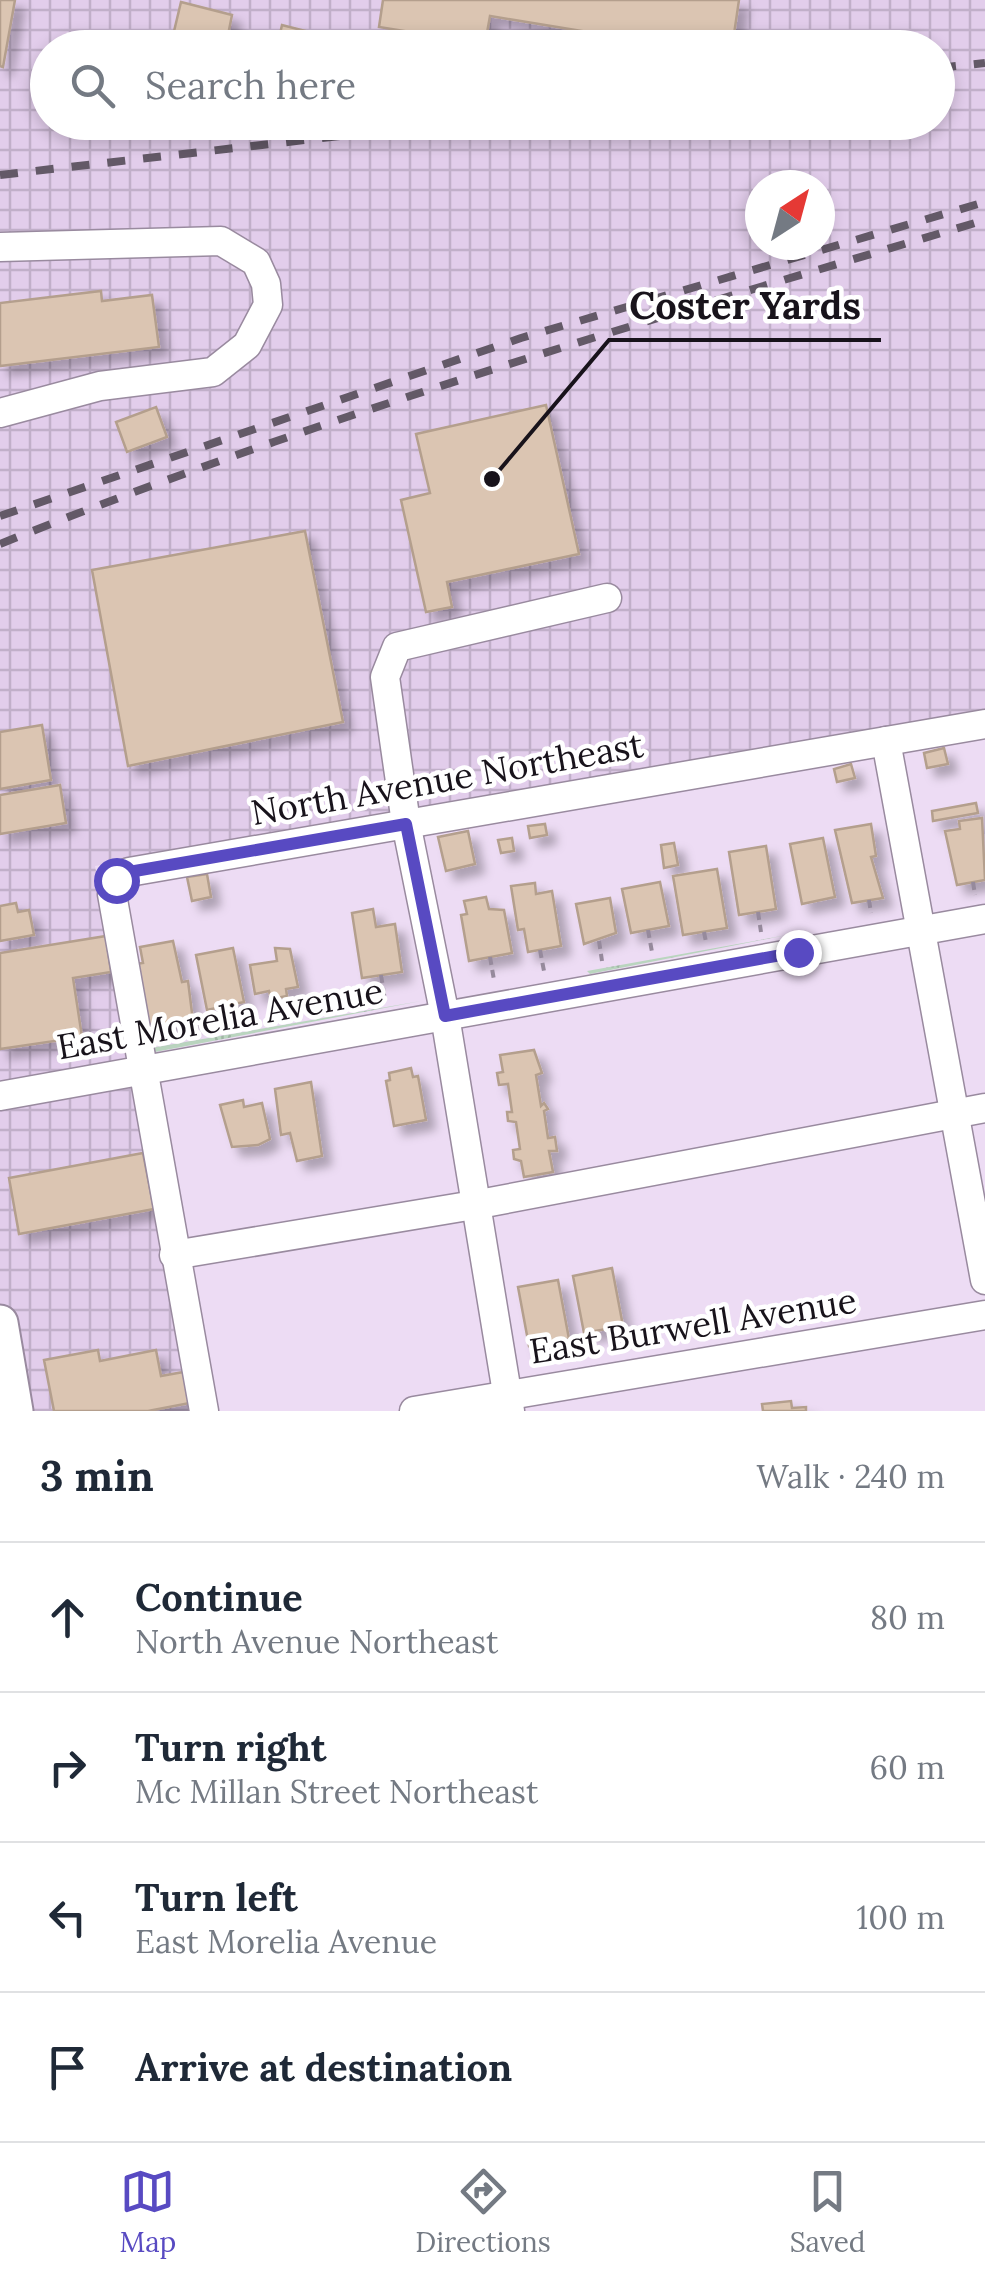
<!DOCTYPE html>
<meta charset="utf-8">
<style>
body{margin:0;font-family:Lora,serif;background:#f6f6f7;color:#1f2937}
.compass{position:absolute;left:745px;top:170px;width:90px;height:90px;border-radius:50%;background:#fff;box-shadow:0 5px 15px #0003;rotate:36deg}
.stop{position:absolute;width:30px;height:30px;margin:-22px;border:8px solid #584ac2;border-radius:50%;background:#fff}
.stop.end{background:#584ac2;border-color:#fff;box-shadow:0 2px 10px #0008}
.list{margin:0;padding:0;list-style:none}
h2{display:flex;justify-content:space-between;align-items:center;height:130px;margin:0;padding:0 40px;font-size:42px}
h2 small{font-size:32px;font-weight:400;color:#747a83}
.list li{display:grid;grid-template-columns:65px 1fr auto;gap:30px;align-items:center;box-sizing:border-box;height:150px;padding:0 40px;border-top:2px solid #e0e1e3}
.list b{display:block;font-size:38px;white-space:nowrap}
.list p{margin:0;font-size:32px;white-space:nowrap;color:#747a83}
.list em{font-size:32px;font-style:normal;color:#747a83}
.icon{flex:none;width:55px;height:55px;fill:none;stroke:currentColor;stroke-width:2;stroke-linecap:round;stroke-linejoin:round}
.map{position:relative;flex:none;width:985px;height:1411px;overflow:hidden}
.search{position:absolute;background:#fff;box-shadow:0 5px 15px #0003;left:30px;right:30px;top:30px;height:110px;display:flex;align-items:center;gap:25px;box-sizing:border-box;padding:0 35px;border-radius:55px;color:#747a83;font-size:38px}
.sheet{height:730px;background:#fff}
nav{display:flex;justify-content:space-around;align-items:center;box-sizing:border-box;height:140px;border-top:2px solid #e0e1e3;background:#fff;font-size:28px;color:#747a83}
nav a{display:grid;justify-items:center;gap:5px}
nav .on{color:#584ac2}
.map>svg:first-child{display:block}
.industrial{fill:url(#industrial-grid);fill-rule:evenodd}
.grass{fill:url(#grass-tufts)}
.building{fill:#dbc5b2;stroke:#b49f8d;stroke-width:2.5;filter:url(#shadow)}
.lines{fill:none;stroke-linecap:round;stroke-linejoin:round}
.minor-casing{stroke:#998a9f;stroke-width:31}
.major-casing{stroke:#998a9f;stroke-width:39}
.path{stroke:#968a9c;stroke-width:4;stroke-dasharray:8 5;stroke-linecap:butt}
.minor{stroke:#fff;stroke-width:28}
.major{stroke:#fff;stroke-width:35}
.rail{stroke:#635967;stroke-width:8;stroke-dasharray:18 18;stroke-linecap:butt}
.route{stroke:#584ac2;stroke-width:12}
.labels{text-anchor:middle;stroke-width:9;stroke-linejoin:round;paint-order:stroke}
.street-label{font-size:35px;fill:#18131b;stroke:#fff}
.leader{fill:none;stroke:#18131b;stroke-width:4}
.callout-dot{fill:#18131b;stroke:#fff;stroke-width:4}
.callout-label{font-size:38px;text-anchor:middle;font-weight:bold;fill:#18131b;stroke:#fff;stroke-width:9;stroke-linejoin:round;paint-order:stroke}
</style>
<div class="map">
<svg width="985" height="1411" viewBox="0 0 985 1411">
<defs>
<pattern id="industrial-grid" width="8" height="8" patternUnits="userSpaceOnUse" patternTransform="scale(2.5)"><rect width="8" height="8" fill="#e2cdeb"/><path d="M0 4h8M4 0v8" fill="none" stroke="#c1afc9"/></pattern>
<pattern id="grass-tufts" width="24" height="20" patternUnits="userSpaceOnUse" patternTransform="scale(2.5)"><rect width="24" height="20" fill="#bad5bf"/><path d="M3 7l-1-3M5 7V3M7 7l1-3M15 17l-1-3M17 17v-4M19 17l1-3" fill="none" stroke="#9fb6a4"/></pattern>
<filter id="shadow"><feDropShadow dx="9" dy="9" stdDeviation="5" flood-color="#0004"/></filter>
</defs>
<rect width="100%" height="100%" fill="#eddcf4"/>
<!-- industrial -->
<path class="industrial" d="M0,0H985V713L95,866L202,1411H0ZM48,48H938V122H48ZM760,185H820V245H760Z"/>
<!-- grass -->
<g class="grass">
<path d="M787,935L590,974L587,971Z"/>
<path d="M421,1001L150,1053L145,1049Z"/>
</g>
<!-- building -->
<g class="building">
<path d="M0,0H15L3,67L0,66Z"/>
<path d="M383,0H739L732,48H685L490,16L485,44L379,27Z"/>
<path d="M181,2L232,15L228,35L277,47L282,25L313,33L310,48H170Z"/>
<path d="M101,291L102,301L152,295L159,347L0,366V303Z"/>
<path d="M546,405L579,554L447,582L452,607L426,612L401,500L430,493L416,434Z"/>
<path d="M156,407L167,437L127,452L116,422Z"/>
<path d="M305,531L343,722L128,766L92,570Z"/>
<path d="M42,725L51,780L0,789V732Z"/>
<path d="M944,748L948,764L927,768L924,753Z"/>
<path d="M851,764L855,778L837,782L834,769Z"/>
<path d="M60,785L66,823L0,834V795Z"/>
<path d="M976,803L978,813L933,821L932,811Z"/>
<path d="M982,818L985,880L957,885L945,831L960,829L959,821Z"/>
<path d="M545,824L547,835L530,838L528,826Z"/>
<path d="M871,824L876,856L871,857L883,898L852,903L835,830Z"/>
<path d="M468,831L475,864L446,871L438,837Z"/>
<path d="M512,838L514,851L501,853L498,840Z"/>
<path d="M823,838L835,897L802,904L790,844Z"/>
<path d="M674,843L678,865L664,868L661,845Z"/>
<path d="M766,846L776,909L739,915L729,852Z"/>
<path d="M717,869L727,928L683,935L673,876Z"/>
<path d="M207,874L211,897L192,901L187,877Z"/>
<path d="M660,882L669,926L631,933L622,889Z"/>
<path d="M535,883L536,894L552,891L561,946L528,952L524,929L518,930L511,886Z"/>
<path d="M486,897L489,909L504,910L512,953L469,961L461,915L467,914L464,901Z"/>
<path d="M610,898L616,933L584,944L576,904Z"/>
<path d="M16,903L18,912L29,910L34,935L0,941V906Z"/>
<path d="M373,909L376,927L395,924L402,972L362,978L352,913Z"/>
<path d="M106,936L111,972L73,978L82,1037L0,1049V953Z"/>
<path d="M173,941L182,982L188,981L193,1021L148,1030L135,964L143,963L140,947Z"/>
<path d="M233,948L244,1002L207,1010L196,955Z"/>
<path d="M275,948L290,949L298,987L286,989L287,996L271,999L269,991L255,994L250,965L277,961Z"/>
<path d="M534,1050L542,1073L536,1075L541,1106L544,1103L548,1109L544,1111L548,1138L555,1137L557,1151H549L553,1172L524,1177L521,1161L514,1159L513,1150L520,1149L516,1122L508,1121L507,1112H512L508,1084L499,1085L497,1073L503,1072L500,1055Z"/>
<path d="M411,1068L413,1077L418,1076L426,1120L394,1126L386,1081L390,1080L389,1073Z"/>
<path d="M311,1082L322,1156L297,1161L290,1133L281,1135L275,1089Z"/>
<path d="M243,1100L244,1107L262,1103L270,1139L258,1145L232,1147L220,1105Z"/>
<path d="M143,1153L154,1209L19,1234L9,1178Z"/>
<path d="M612,1268L623,1326L584,1333L573,1276Z"/>
<path d="M558,1280L569,1339L529,1346L518,1287Z"/>
<path d="M98,1350L100,1361L156,1350L161,1376L189,1371L195,1402L148,1411H54L44,1360Z"/>
<path d="M791,1401L792,1408L806,1407V1411H763L762,1404Z"/>
</g>
<g class="lines">
<!-- minor casing -->
<g class="minor-casing">
<g id="minor">
<path d="M0,247L221,241L256,262L266,284L268,305L247,345L213,372L100,386L0,413"/>
<path d="M886,741L985,1280"/>
<path d="M0,1096L985,919"/>
<path d="M174,1255L474,1205L985,1108"/>
<path d="M204,1411L112,894L116,880L129,872L985,724"/>
<path d="M414,1411L985,1315"/>
<path d="M510,1411L445,1016L406,823L385,677L397,647L607,598"/>
</g>
</g>
<!-- major casing -->
<g class="major-casing">
<path id="major" d="M0,1323L15,1411"/>
</g>
<!-- path -->
<g class="path">
<path d="M973,882L975,895"/>
<path d="M869,900L871,913"/>
<path d="M758,912L761,932"/>
<path d="M648,930L652,952"/>
<path d="M704,932L706,942"/>
<path d="M599,941L602,961"/>
<path d="M540,950L544,971"/>
<path d="M490,957L494,980"/>
<path d="M381,975L385,1000"/>
<path d="M277,998L280,1018"/>
<path d="M221,1007L226,1032"/>
<path d="M170,1026L173,1041"/>
</g>
<!-- minor -->
<use href="#minor" class="minor"/>
<!-- major -->
<use href="#major" class="major"/>
<!-- rail -->
<g class="rail">
<path d="M938,68L985,63"/>
<path d="M0,175L462,122"/>
<path d="M0,516L521,338L985,202"/>
<path d="M0,544C321,415 653,319 985,220"/>
</g>
</g>
<g class="lines">
<!-- route -->
<path class="route" d="M116,880L129,872L406,824L445,1016L798,952"/>
</g>
<g class="labels">
<!-- street labels -->
<g class="street-label">
<text transform="translate(447 779) rotate(-10)" y="12">North Avenue Northeast</text>
<text transform="translate(220 1019) rotate(-10)" y="12">East Morelia Avenue</text>
<text transform="translate(693 1326) rotate(-9)" y="12">East Burwell Avenue</text>
</g>
</g>
<!-- callouts -->
<path class="leader" d="M492 479L609 340H881"/>
<circle class="callout-dot" cx="492" cy="479" r="10"/>
<g class="callout-label">
<text x="745" y="319">Coster Yards</text>
</g>
</svg>
<svg class="compass" viewBox="-18 -18 36 36"><path d="M0-13l5 13h-10z" fill="#e53935"/><path d="M0 13l5-13h-10z" fill="#747a83"/></svg>
<div class="stop" style="left:116px;top:880px"></div>
<div class="stop end" style="left:798px;top:952px"></div>
<div class="search"><svg class="icon" aria-label="search" viewBox="0 0 24 24"><circle cx="10" cy="10" r="6"/><path d="M15 15l6 6"/></svg>Search here</div>
</div>
<section class="sheet">
<h2>3 min<small>Walk · 240 m</small></h2>
<ul class="list">
<li><svg class="icon" aria-label="ahead" viewBox="0 0 24 24"><path d="M12 20V5M6 11l6-6 6 6"/></svg><div><b>Continue</b><p>North Avenue Northeast</p></div><em>80 m</em></li>
<li><svg class="icon" aria-label="right" viewBox="0 0 24 24"><path d="M7 20v-9h11M14 6l5 5-5 5"/></svg><div><b>Turn right</b><p>Mc Millan Street Northeast</p></div><em>60 m</em></li>
<li><svg class="icon" aria-label="left" viewBox="0 0 24 24"><path d="M17 20v-9H6M10 6l-5 5 5 5"/></svg><div><b>Turn left</b><p>East Morelia Avenue</p></div><em>100 m</em></li>
<li><svg class="icon" aria-label="arrive" viewBox="0 0 24 24"><path d="M6 21V4h12l-3 4 3 4H6"/></svg><div><b>Arrive at destination</b></div></li>
</ul>
</section>
<nav>
<a class="on"><svg class="icon" aria-label="map" viewBox="0 0 24 24"><path d="M3 6l6-2 6 2 6-2v14l-6 2-6-2-6 2zM9 4v14M15 6v14"/></svg>Map</a>
<a><svg class="icon" aria-label="directions" viewBox="0 0 24 24"><path d="M12 3l9 9-9 9-9-9zM9 14v-3h6M13 9l2 2-2 2"/></svg>Directions</a>
<a><svg class="icon" aria-label="saved" viewBox="0 0 24 24"><path d="M7 4h10v16l-5-4-5 4z"/></svg>Saved</a>
</nav>
